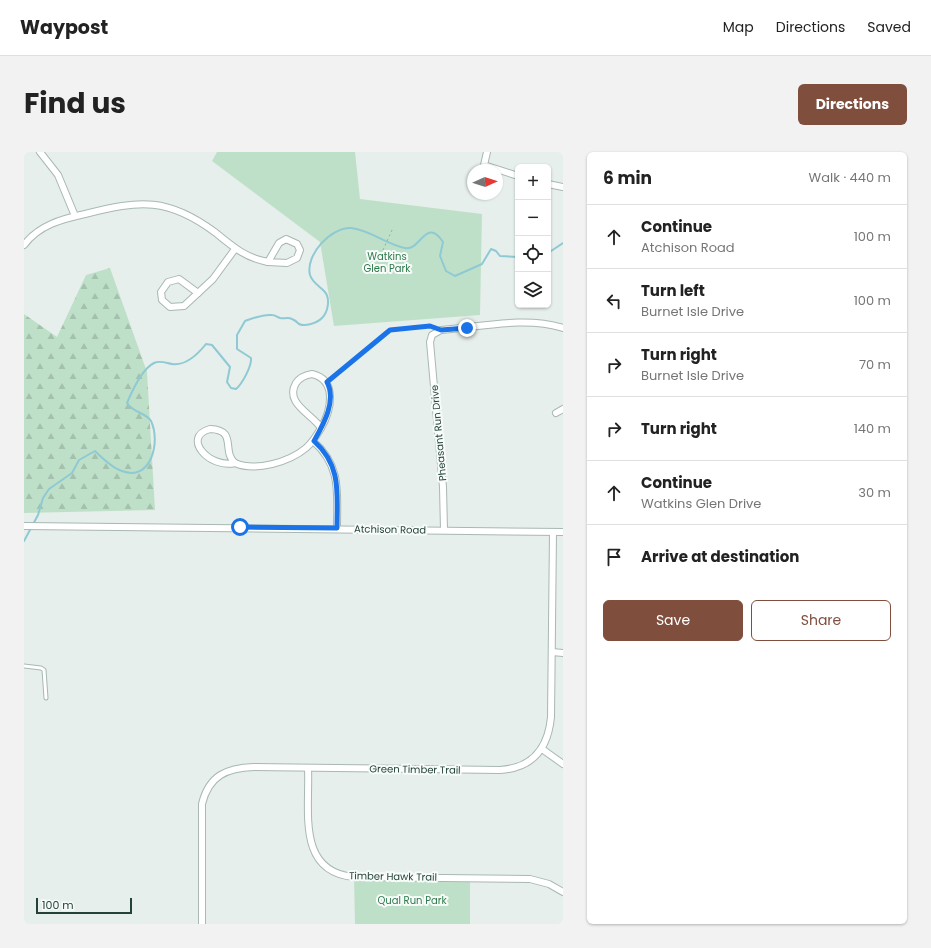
<!DOCTYPE html>
<meta charset="utf-8">
<style>
body{margin:0;font-family:Poppins,sans-serif;background:#f2f2f2;color:#222}
.controls{position:absolute;right:12px;top:12px;display:grid;overflow:hidden;border-radius:6px;box-shadow:0 1px 3px #0004}
.controls button{width:36px;height:36px;display:grid;place-items:center;padding:0;border:0;border-bottom:1px solid #e0e0e0;background:#fff;color:#222;font:20px sans-serif}
.compass{position:absolute;left:443px;top:12px;width:36px;height:36px;border-radius:50%;background:#fff;box-shadow:0 1px 3px #0004;rotate:87deg}
.scale{position:absolute;left:12px;bottom:10px;width:96px;box-sizing:border-box;padding-left:4px;border:2px solid #24423a;border-top:0;font-size:11px;line-height:14px;white-space:nowrap;color:#24423a;-webkit-text-stroke:3px #f7fbf9;paint-order:stroke}
.stop{position:absolute;width:12px;height:12px;margin:-9px;border:3px solid #1a73e8;border-radius:50%;background:#fff}
.stop.end{background:#1a73e8;border-color:#fff;box-shadow:0 1px 4px #0008}
.list{margin:0;padding:0;list-style:none}
h2{display:flex;justify-content:space-between;align-items:center;height:52px;margin:0;padding:0 16px;font-size:17px}
h2 small{font-size:13px;font-weight:400;color:#767676}
.list li{display:grid;grid-template-columns:26px 1fr auto;gap:12px;align-items:center;box-sizing:border-box;height:64px;padding:0 16px;border-top:1px solid #e0e0e0}
.list b{display:block;font-size:15px;white-space:nowrap}
.list p{margin:0;font-size:13px;white-space:nowrap;color:#767676}
.list em{font-size:13px;font-style:normal;color:#767676}
.actions{display:flex;gap:8px;padding:12px 16px}
.actions a{flex:1;padding:9px 0;border:1px solid #804e3d;border-radius:6px;text-align:center;font-size:14px;color:#804e3d}
.actions .main{background:#804e3d;color:#fff}
.icon{flex:none;width:22px;height:22px;fill:none;stroke:currentColor;stroke-width:2;stroke-linecap:round;stroke-linejoin:round}
.map{position:relative;flex:none;width:539px;height:772px;overflow:hidden;border-radius:6px}
header{display:flex;align-items:center;gap:24px;box-sizing:border-box;height:56px;padding:0 20px;background:#fff;border-bottom:1px solid #e0e0e0}
header strong{font-size:19px}
nav{display:flex;gap:22px;margin-inline-start:auto;font-size:14px}
.intro{display:flex;align-items:center;justify-content:space-between;box-sizing:border-box;height:96px;padding:0 24px}
h1{margin:0;font-size:28px}
.button{padding:10px 18px;border-radius:6px;background:#804e3d;color:#fff;font-size:14px;font-weight:700}
main{display:flex;gap:24px;padding:0 24px}
aside{flex:1;background:#fff;border-radius:6px;box-shadow:0 1px 3px #0004}
.map>svg:first-child{display:block}
.green{fill:#bfe0c8}
.forest{fill:url(#forest-firs)}
.lines{fill:none;stroke-linecap:round;stroke-linejoin:round}
.stream{stroke:#8ec9d4;stroke-width:2}
.service-casing{stroke:#a8b8b2;stroke-width:5}
.minor-casing{stroke:#a8b8b2;stroke-width:8}
.path{stroke:#86b3a5;stroke-width:1;stroke-dasharray:2 3;stroke-linecap:butt}
.service{stroke:#fff;stroke-width:3}
.minor{stroke:#fff;stroke-width:6}
.route{stroke:#1a73e8;stroke-width:5}
.labels{text-anchor:middle;stroke-width:4;stroke-linejoin:round;paint-order:stroke}
.park-label{font-size:10px;fill:#2d7a4b;stroke:#f7fbf9}
.street-label{font-size:10px;fill:#24423a;stroke:#f7fbf9}
</style>
<header>
<strong>Waypost</strong>
<nav><a>Map</a><a>Directions</a><a>Saved</a></nav>
</header>
<div class="intro"><h1>Find us</h1><a class="button">Directions</a></div>
<main>
<div class="map">
<svg width="539" height="772" viewBox="0 0 539 772">
<defs>
<pattern id="forest-firs" width="22" height="20" patternUnits="userSpaceOnUse"><rect width="22" height="20" fill="#bfe0c8"/><path d="M5 1l3.5 6h-7zM16 11l3.5 6h-7z" fill="#a4c1ad"/></pattern>
</defs>
<rect width="100%" height="100%" fill="#e6efeb"/>
<!-- green -->
<g class="green">
<path d="M193,0H331L336,47L458,62L456,163L310,174L296,90L188,9Z"/>
<path d="M330,725L446,726V772H331Z"/>
</g>
<!-- forest -->
<path class="forest" d="M86,116L123,220L131,358L0,361V162L33,185L62,123Z"/>
<g class="lines">
<!-- stream -->
<g class="stream">
<path d="M524,101L539,91"/>
<path d="M0,389L14,363L19,346L25,337L48,321L55,308L71,299C78,306 88,316 98,319C127,330 137,290 127,269C123,261 109,261 103,251C108,239 118,217 130,211C136,208 142,211 148,212C161,214 174,202 182,192L188,193L206,215L203,230L207,236L212,237C218,232 228,214 227,206L213,197V183L221,169C229,166 239,162 248,163C251,163 253,165 256,166C260,167 264,165 268,167C271,168 273,170 275,172C281,175 293,171 298,166C304,160 307,146 300,139C295,134 288,130 286,123C281,103 307,75 327,76C346,78 362,92 381,96C396,100 402,64 419,90L416,104L422,119L431,124L458,112L467,97L472,99L476,104L494,105"/>
</g>
<!-- service casing -->
<g class="service-casing">
<path id="service" d="M0,514L17,516L20,518L22,546"/>
</g>
<!-- minor casing -->
<g class="minor-casing">
<g id="minor">
<path d="M16,0L34,23L51,64"/>
<path d="M463,0L460,13L494,24"/>
<path d="M524,32L539,35"/>
<path d="M262,87L273,92L276,98L273,106L263,111L244,110L255,91Z"/>
<path d="M0,93C15,73 38,67 61,62C116,48 144,45 192,81C209,95 222,106 244,110"/>
<path d="M155,127L174,141L160,154L146,155L138,148L137,140L144,130Z"/>
<path d="M174,141L189,127L211,97"/>
<path d="M288,222C314,228 307,259 297,276C288,262 260,251 272,231C276,225 282,223 288,222Z"/>
<path d="M532,261L539,257"/>
<path d="M186,277C214,278 197,299 211,311C185,317 157,285 186,277Z"/>
<path d="M289,289C318,314 313,342 313,376"/>
<path d="M211,311C232,320 265,310 282,296C289,290 293,283 297,276"/>
<path d="M0,374L539,380"/>
<path d="M420,378L419,335L406,190L408,183L417,178C456,175 501,164 539,176"/>
<path d="M528,500L539,501"/>
<path d="M518,597L539,612"/>
<path d="M284,616C286,658 272,720 330,725L506,727L525,732L539,740"/>
<path d="M178,772V652C185,623 203,616 230,615L476,618C508,616 524,597 527,565L529,380"/>
</g>
</g>
<!-- path -->
<g class="path">
<path d="M359,98L369,76"/>
<path d="M307,227L366,178L406,174L409,175"/>
</g>
<!-- service -->
<use href="#service" class="service"/>
<!-- minor -->
<use href="#minor" class="minor"/>
</g>
<g class="lines">
<!-- route -->
<path class="route" d="M216,375L313,376C313,342 318,314 290,289C299,273 313,249 303,230L366,178L406,174L417,178L443,176"/>
</g>
<g class="labels">
<!-- park labels -->
<g class="park-label">
<text x="363" y="108">Watkins<tspan x="363" dy="12">Glen Park</tspan></text>
<text x="388" y="752">Qual Run Park</text>
</g>
<!-- street labels -->
<g class="street-label">
<text transform="translate(414 281) rotate(-95)" y="4">Pheasant Run Drive</text>
<text transform="translate(366 377) rotate(1)" y="4">Atchison Road</text>
<text transform="translate(391 617) rotate(1)" y="4">Green Timber Trail</text>
<text transform="translate(369 724) rotate(1)" y="4">Timber Hawk Trail</text>
</g>
</g>
</svg>
<div class="controls">
<button>+</button>
<button>−</button>
<button><svg class="icon" aria-label="locate" viewBox="0 0 24 24"><circle cx="12" cy="12" r="6"/><path d="M12 2v4M12 18v4M2 12h4M18 12h4"/></svg></button>
<button><svg class="icon" aria-label="layers" viewBox="0 0 24 24"><path d="M12 4l9 5-9 5-9-5zM3 14l9 5 9-5"/></svg></button>
</div>
<svg class="compass" viewBox="-18 -18 36 36"><path d="M0-13l5 13h-10z" fill="#e53935"/><path d="M0 13l5-13h-10z" fill="#767676"/></svg>
<div class="scale">100 m</div>
<div class="stop" style="left:216px;top:375px"></div>
<div class="stop end" style="left:443px;top:176px"></div>
</div>
<aside>
<h2>6 min<small>Walk · 440 m</small></h2>
<ul class="list">
<li><svg class="icon" aria-label="ahead" viewBox="0 0 24 24"><path d="M12 20V5M6 11l6-6 6 6"/></svg><div><b>Continue</b><p>Atchison Road</p></div><em>100 m</em></li>
<li><svg class="icon" aria-label="left" viewBox="0 0 24 24"><path d="M17 20v-9H6M10 6l-5 5 5 5"/></svg><div><b>Turn left</b><p>Burnet Isle Drive</p></div><em>100 m</em></li>
<li><svg class="icon" aria-label="right" viewBox="0 0 24 24"><path d="M7 20v-9h11M14 6l5 5-5 5"/></svg><div><b>Turn right</b><p>Burnet Isle Drive</p></div><em>70 m</em></li>
<li><svg class="icon" aria-label="right" viewBox="0 0 24 24"><path d="M7 20v-9h11M14 6l5 5-5 5"/></svg><div><b>Turn right</b></div><em>140 m</em></li>
<li><svg class="icon" aria-label="ahead" viewBox="0 0 24 24"><path d="M12 20V5M6 11l6-6 6 6"/></svg><div><b>Continue</b><p>Watkins Glen Drive</p></div><em>30 m</em></li>
<li><svg class="icon" aria-label="arrive" viewBox="0 0 24 24"><path d="M6 21V4h12l-3 4 3 4H6"/></svg><div><b>Arrive at destination</b></div></li>
</ul>
<div class="actions"><a class="main">Save</a><a>Share</a></div>
</aside>
</main>
